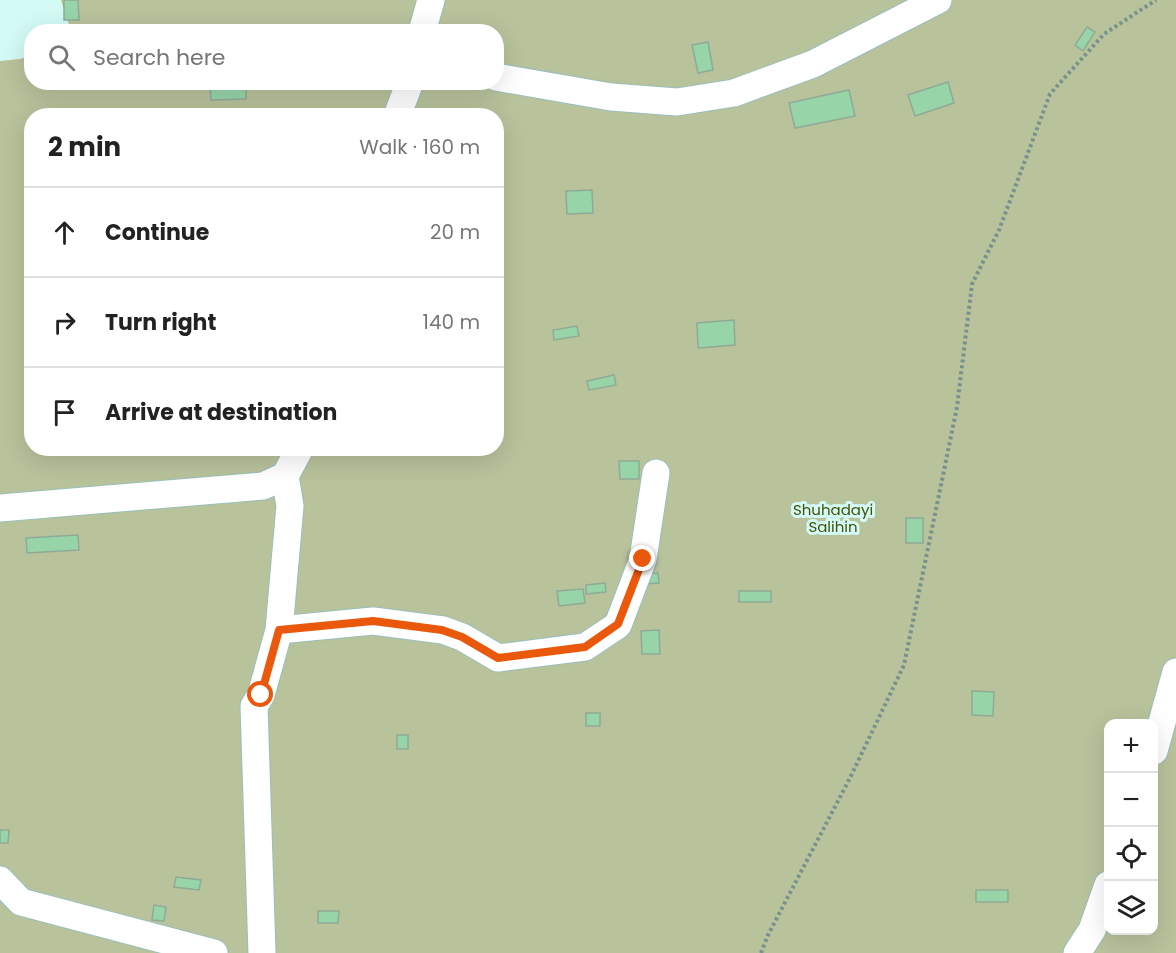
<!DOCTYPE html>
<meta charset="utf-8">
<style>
body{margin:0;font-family:Poppins,sans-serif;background:#f2f2f2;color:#222}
.controls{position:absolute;right:18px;bottom:18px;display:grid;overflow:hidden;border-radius:12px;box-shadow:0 6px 24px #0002}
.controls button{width:54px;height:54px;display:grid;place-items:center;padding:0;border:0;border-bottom:2px solid #e0e0e0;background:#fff;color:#222;font:30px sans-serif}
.stop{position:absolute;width:18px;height:18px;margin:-14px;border:4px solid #ea580c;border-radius:50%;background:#fff}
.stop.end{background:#ea580c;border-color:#fff;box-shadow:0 2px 6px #0008}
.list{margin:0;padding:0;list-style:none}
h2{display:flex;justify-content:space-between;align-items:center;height:78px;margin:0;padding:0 24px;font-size:26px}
h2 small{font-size:20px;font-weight:400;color:#767676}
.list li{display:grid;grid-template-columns:39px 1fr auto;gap:18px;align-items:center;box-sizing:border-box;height:90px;padding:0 24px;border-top:2px solid #e0e0e0}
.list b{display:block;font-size:22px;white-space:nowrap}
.list em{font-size:20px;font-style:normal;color:#767676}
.icon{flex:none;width:33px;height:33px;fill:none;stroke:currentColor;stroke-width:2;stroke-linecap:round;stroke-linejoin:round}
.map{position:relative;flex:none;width:1176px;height:953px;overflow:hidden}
.search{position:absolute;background:#fff;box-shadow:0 6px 24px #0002;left:24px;top:24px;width:480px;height:66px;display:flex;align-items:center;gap:15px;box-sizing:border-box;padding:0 21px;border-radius:24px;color:#767676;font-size:22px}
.panel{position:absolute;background:#fff;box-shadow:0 6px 24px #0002;left:24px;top:108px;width:480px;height:348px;border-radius:24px}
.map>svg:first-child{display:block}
.green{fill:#b8c29b;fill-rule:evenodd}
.building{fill:#97d5a9;stroke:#8faa96;stroke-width:1.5}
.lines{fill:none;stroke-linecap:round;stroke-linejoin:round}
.minor-casing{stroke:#9abfbb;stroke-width:29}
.path{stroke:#77928e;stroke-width:4;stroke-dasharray:3 3;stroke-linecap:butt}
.minor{stroke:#fff;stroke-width:27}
.route{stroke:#ea580c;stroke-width:8}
.labels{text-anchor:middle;stroke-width:6;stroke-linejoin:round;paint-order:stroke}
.park-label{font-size:15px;fill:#455106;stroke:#d3faf5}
</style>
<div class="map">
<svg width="1176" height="953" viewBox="0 0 1176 953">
<rect width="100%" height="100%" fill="#d3faf5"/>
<!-- green -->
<path class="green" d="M61,0H1176V953H0V61L20,59L31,55L32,82H496V32L71,31ZM32,116H496V448H32ZM1108,724H1154V930H1108Z"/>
<!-- building -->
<g class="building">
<path d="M64,0H78L79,20H64Z"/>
<path d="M1087,27L1095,32L1083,51L1075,45Z"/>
<path d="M708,42L713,70L698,73L692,45Z"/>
<path d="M948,82L954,103L915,116L908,95Z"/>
<path d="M246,85V99L211,100L210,86Z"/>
<path d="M849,90L855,116L795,128L789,103Z"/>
<path d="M592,190L593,213L567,214L566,191Z"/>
<path d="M734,320L735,345L698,348L697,323Z"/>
<path d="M577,326L579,336L554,340L553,330Z"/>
<path d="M614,375L616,385L589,390L587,381Z"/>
<path d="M619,461H639V479H620Z"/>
<rect x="906" y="518" width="17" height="25"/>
<path d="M78,535L79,550L27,553L26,538Z"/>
<path d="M658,573L659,583L645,584V574Z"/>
<path d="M605,583L606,592L586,594V585Z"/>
<path d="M583,589L585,603L559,606L557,591Z"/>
<rect x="739" y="591" width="32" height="11"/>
<path d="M659,630L660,654H642L641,631Z"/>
<path d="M972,691L994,692L993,716L972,715Z"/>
<rect x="586" y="713" width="14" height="13"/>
<rect x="397" y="735" width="11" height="14"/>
<path d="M1106,750L1108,751V763L1105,762Z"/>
<path d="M0,830H9L8,843H0Z"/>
<path d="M176,877L201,880L199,890L174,887Z"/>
<rect x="976" y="890" width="32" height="12"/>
<path d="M154,905L166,907L164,921L152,920Z"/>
<path d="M318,911H339L338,923H318Z"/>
</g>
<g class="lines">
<!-- minor casing -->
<g class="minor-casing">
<g id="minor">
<path d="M422,32L431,0"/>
<path d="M496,77L611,97L677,102L734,93L813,64L938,0"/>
<path d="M397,116L410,82"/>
<path d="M0,508L263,486L285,476L300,448"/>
<path d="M279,630L373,621L443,630L462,637L498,658L585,647L618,625L643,559L656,473"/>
<path d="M1154,751L1176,672"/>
<path d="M0,880L21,902L214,953"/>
<path d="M262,953L254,706L261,695L279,630L290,506L285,476"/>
<path d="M1077,953L1092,930L1108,885"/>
</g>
</g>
<!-- path -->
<path class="path" d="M761,953L768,935L850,778L904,665L957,407L972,284L999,230L1050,94L1104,34L1156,0"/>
<!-- minor -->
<use href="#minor" class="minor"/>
</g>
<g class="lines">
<!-- route -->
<path class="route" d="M261,695L279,630L373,621L442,630L462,637L498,658L585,647L618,624L643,559"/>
</g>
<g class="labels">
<!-- park labels -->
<g class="park-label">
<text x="833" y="515">Shuhadayi<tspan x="833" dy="17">Salihin</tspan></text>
</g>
</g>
</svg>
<div class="controls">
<button>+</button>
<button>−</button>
<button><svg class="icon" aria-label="locate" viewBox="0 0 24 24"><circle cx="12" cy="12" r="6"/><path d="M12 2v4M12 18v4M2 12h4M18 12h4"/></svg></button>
<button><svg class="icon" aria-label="layers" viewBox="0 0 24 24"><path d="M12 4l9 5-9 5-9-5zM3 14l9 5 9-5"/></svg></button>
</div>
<div class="stop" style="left:261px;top:695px"></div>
<div class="stop end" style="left:643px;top:559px"></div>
<div class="search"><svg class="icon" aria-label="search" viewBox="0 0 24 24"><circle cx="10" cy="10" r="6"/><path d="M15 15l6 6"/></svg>Search here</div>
<section class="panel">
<h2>2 min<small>Walk · 160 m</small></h2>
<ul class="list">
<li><svg class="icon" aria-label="ahead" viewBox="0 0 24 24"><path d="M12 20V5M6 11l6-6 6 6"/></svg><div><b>Continue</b></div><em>20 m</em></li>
<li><svg class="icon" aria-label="right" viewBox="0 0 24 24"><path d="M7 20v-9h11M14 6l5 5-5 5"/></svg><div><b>Turn right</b></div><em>140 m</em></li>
<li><svg class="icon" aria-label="arrive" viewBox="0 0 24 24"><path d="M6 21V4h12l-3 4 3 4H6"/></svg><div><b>Arrive at destination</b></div></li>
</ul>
</section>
</div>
